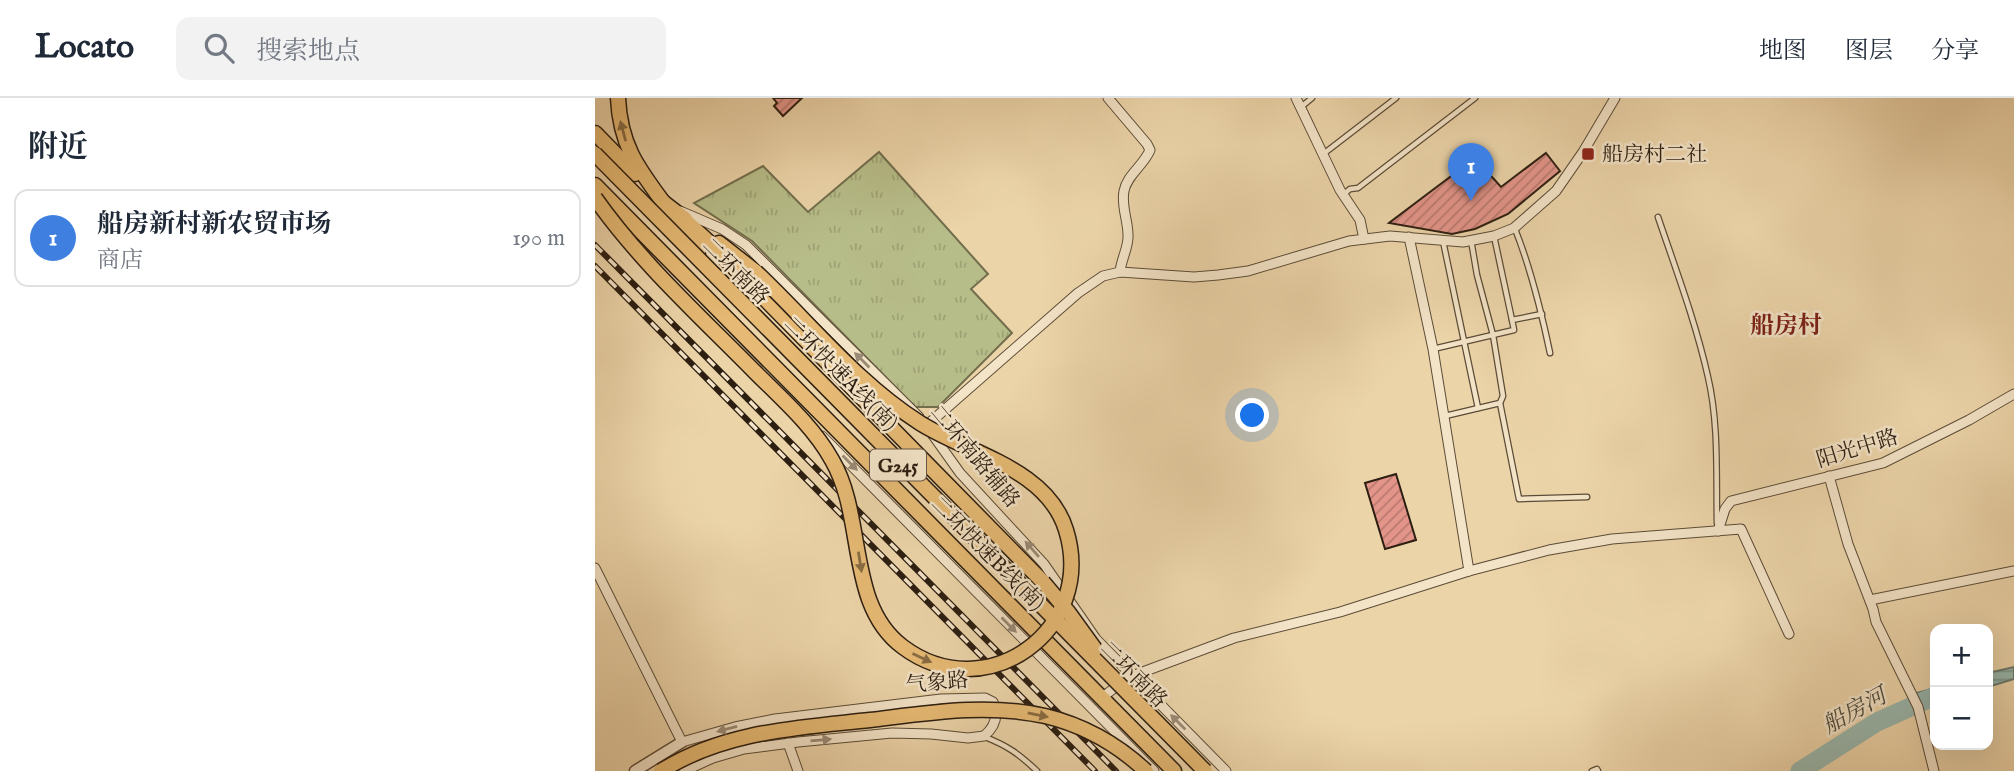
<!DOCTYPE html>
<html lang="zh">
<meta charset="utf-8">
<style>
body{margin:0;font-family:"IM FELL English","Noto Serif SC",serif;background:#f2f2f3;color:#1f2937}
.controls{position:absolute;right:21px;bottom:21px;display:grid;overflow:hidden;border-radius:14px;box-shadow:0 7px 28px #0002}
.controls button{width:63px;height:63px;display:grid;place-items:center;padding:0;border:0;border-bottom:2px solid #e0e1e3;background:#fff;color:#1f2937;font:35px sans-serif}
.you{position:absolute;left:658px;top:318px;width:24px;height:24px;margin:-18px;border:5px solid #fff;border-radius:50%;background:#1a73e8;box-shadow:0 0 0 10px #1a73e833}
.badge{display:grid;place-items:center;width:46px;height:46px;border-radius:50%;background:#2563eb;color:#fff;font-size:23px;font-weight:700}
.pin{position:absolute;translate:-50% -58px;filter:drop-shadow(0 2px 4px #0008)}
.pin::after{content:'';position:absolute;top:37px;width:24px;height:21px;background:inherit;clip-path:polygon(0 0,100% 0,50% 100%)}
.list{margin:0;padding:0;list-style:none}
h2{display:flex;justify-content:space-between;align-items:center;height:91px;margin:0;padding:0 28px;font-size:30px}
h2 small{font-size:23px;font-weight:400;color:#747a83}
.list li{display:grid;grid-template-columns:46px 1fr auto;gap:21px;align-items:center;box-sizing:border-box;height:98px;margin:0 14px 14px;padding:0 14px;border:2px solid #e0e1e3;border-radius:14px}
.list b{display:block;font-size:26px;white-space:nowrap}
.list p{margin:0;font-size:23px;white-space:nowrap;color:#747a83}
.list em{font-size:23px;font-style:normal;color:#747a83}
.icon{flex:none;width:38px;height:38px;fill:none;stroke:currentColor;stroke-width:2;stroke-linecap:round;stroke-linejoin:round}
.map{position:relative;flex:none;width:1419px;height:673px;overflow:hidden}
header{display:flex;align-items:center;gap:42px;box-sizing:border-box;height:98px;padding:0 35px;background:#fff;border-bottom:2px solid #e0e1e3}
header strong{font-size:33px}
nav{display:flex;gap:38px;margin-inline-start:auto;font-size:24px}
.search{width:490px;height:63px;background:#f2f2f3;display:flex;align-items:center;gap:18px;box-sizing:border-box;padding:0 24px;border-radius:14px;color:#747a83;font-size:26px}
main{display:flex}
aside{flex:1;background:#fff}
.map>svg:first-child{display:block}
.park{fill:url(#park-tufts);stroke:#726e4d;stroke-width:2}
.water{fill:url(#water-rules);stroke:#6d7a6f;stroke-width:2}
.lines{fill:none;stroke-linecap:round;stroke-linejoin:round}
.river{stroke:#99b7ad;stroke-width:19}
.building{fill:url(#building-hatch);stroke:#2c1e11;stroke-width:2}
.service-casing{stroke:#5c4c37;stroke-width:7}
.minor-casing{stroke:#5c4c37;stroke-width:11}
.tertiary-casing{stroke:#5c4c37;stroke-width:13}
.primary-casing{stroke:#2c1e11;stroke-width:17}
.trunk-casing{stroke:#2c1e11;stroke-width:17}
.service{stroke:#f3e3c7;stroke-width:4.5}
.minor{stroke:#f3e3c7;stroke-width:9}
.tertiary{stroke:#f3e3c7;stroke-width:10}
.primary{stroke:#e6ba74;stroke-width:14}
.trunk{stroke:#e6ba74;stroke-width:14}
.rail-casing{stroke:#2c1e11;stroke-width:6}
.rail{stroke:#f3e3c7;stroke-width:3.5;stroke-dasharray:10;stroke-linecap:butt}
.trunk-bridge-casing{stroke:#2c1e11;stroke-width:17;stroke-linecap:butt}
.trunk-bridge{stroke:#e6ba74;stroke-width:14}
.oneway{fill:#896c42}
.oneway2{fill:#998a75}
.poi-dot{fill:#8f2418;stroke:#f3e3c7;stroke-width:2.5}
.labels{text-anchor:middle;stroke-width:5;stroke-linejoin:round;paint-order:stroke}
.shield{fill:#f3e3c7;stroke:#685948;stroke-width:2}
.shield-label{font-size:19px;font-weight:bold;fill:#2c1e11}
.poi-label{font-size:21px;fill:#2c1e11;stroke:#f3e3c7;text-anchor:start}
.street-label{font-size:21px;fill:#2c1e11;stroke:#f3e3c7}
.water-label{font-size:23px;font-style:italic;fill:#4d4c40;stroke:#f3e3c7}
.quarter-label{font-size:24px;font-weight:bold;fill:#7a1f14;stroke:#f3e3c7}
</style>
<header>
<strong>Locato</strong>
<div class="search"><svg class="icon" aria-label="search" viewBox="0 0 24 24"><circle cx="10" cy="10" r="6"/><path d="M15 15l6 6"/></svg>搜索地点</div>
<nav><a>地图</a><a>图层</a><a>分享</a></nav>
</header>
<main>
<aside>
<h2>附近<small></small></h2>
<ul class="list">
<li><span class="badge" style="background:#3f7fe0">1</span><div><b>船房新村新农贸市场</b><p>商店</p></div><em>190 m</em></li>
</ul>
</aside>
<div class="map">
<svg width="1419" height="673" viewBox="0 0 1419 673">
<defs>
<pattern id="park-tufts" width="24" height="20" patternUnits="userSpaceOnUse" patternTransform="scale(1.75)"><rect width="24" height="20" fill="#b7bd89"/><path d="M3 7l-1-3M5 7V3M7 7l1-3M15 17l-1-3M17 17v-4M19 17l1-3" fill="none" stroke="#9ea275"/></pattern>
<pattern id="water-rules" width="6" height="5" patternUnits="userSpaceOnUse" patternTransform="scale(1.75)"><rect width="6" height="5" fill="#99b7ad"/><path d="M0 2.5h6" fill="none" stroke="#7d948b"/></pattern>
<pattern id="building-hatch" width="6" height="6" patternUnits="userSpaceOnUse" patternTransform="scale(1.75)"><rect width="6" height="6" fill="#e4958a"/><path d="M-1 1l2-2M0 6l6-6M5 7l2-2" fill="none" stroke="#b9796f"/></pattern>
</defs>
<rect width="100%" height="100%" fill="#ecd4a9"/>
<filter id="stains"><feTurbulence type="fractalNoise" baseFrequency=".00286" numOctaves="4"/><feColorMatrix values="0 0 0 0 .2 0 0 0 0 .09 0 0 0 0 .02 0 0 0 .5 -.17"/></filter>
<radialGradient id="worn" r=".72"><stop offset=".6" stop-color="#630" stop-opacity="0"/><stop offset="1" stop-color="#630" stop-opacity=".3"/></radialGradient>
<!-- park -->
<path class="park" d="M284,54L393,176L376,191L417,235L343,309H320L157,143L99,105L168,68L213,114Z"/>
<!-- water -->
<g class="water">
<path d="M1419,569V581L1393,589V575Z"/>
<path d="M1340,590V603L1321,608L1314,597Z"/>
</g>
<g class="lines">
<!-- river -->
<path class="river" d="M1205,673L1282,624L1340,598"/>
</g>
<!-- building -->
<g class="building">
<path d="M178,0H207L188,18L179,8L182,5Z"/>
<path d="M951,55L965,73L913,116L880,131L857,136L794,125L880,60L906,89Z"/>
<path d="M801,376L821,442L790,451L770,385Z"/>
</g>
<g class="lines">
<!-- service casing -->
<g class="service-casing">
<g id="service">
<path d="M706,9L717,0"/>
<path d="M727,57L801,0"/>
<path d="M749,96L755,91L763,90L880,0"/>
<path d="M1063,119C1081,172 1101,225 1113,279C1124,326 1121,377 1122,425"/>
<path d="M920,131C936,171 946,212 955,255"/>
<path d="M899,138L917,222"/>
<path d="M876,142L882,177L898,237L908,298L905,305L924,401L992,399"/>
<path d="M848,143L883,310"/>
<path d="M838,251L919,232L917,222L947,216"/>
<path d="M850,318L905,305"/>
<path d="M390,639C413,648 424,656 442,673"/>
<path d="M997,673L1002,671L1003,673"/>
</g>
</g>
<!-- minor casing -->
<g class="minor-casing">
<g id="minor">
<path d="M513,0L552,46L555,52C549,67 532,77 529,93C526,108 533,122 533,137C534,149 526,161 525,174"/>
<path d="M701,0L745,92L765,122L769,141"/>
<path d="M85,113L127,131L151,147L324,319"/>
<path d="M814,139L838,251L874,473"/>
<path d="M331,328L483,195L508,178L525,174L599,179L623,177L653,173L754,143L795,138L868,144L899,138L919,130L961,93L988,54L1020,0"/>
<path d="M335,333L365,375L449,466L501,541L631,673"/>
<path d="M227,338L559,673"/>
<path d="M1234,378L1253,446L1278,511L1281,524L1323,609L1339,673"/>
<path d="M1123,433L1130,411L1136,403L1288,365L1374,322L1419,296"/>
<path d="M0,470L87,644L140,629L180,621L346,601L390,600L398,604C404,618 400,629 389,638L373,640L336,636L297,635L203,644L149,651L118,660L89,673"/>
<path d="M1275,502L1419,473"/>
<path d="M509,598L522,588L537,578L639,540L745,514L874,473L954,452L1017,441L1146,431L1194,536"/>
<path d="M193,645L203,673"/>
</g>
</g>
<!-- tertiary casing -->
<g class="tertiary-casing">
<path id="tertiary" d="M40,673L87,644"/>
</g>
<!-- primary casing -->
<g class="primary-casing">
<g id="primary">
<path d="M23,0C25,46 42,69 68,104C81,120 91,138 103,154"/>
<path d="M0,35L40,76"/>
</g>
</g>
<!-- trunk casing -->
<g class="trunk-casing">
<g id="trunk">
<path d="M0,87L579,673"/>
<path d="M68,104L90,121"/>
<path d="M84,117L116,146L448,484"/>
<path d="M124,145L161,174"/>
</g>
</g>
<!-- service -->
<use href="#service" class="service"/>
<!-- minor -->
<use href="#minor" class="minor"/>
<!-- tertiary -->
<use href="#tertiary" class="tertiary"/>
<!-- primary -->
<use href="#primary" class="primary"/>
<!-- trunk -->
<use href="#trunk" class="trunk"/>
<!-- rail casing -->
<g class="rail-casing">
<g id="rail">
<path d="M0,147L521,673"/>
<path d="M0,168L500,673"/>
</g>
</g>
<!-- rail -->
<use href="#rail" class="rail"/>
<!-- trunk-bridge casing -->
<g class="trunk-bridge-casing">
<g id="trunk-bridge">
<path d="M0,56L610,673"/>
<path d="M0,100C45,164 105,218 160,274C187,301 218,328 237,362C271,420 251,507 308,549C391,611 502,532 471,432C452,370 374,356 325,325C262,285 215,225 161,174"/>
<path d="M448,484L474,515L500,551"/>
<path d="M66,673C130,633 202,630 275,622C333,615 392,605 450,618C488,627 522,646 551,673"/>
</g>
</g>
<!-- trunk-bridge -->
<use href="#trunk-bridge" class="trunk-bridge"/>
</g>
<!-- one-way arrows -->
<defs><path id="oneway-solid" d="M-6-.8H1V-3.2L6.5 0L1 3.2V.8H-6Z" transform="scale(1.75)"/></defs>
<g class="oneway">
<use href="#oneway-solid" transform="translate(28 33) rotate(-105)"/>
<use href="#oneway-solid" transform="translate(265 464) rotate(81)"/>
<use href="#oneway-solid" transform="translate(327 560) rotate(25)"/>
<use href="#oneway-solid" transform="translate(443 617) rotate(11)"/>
</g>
<g class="oneway2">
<use href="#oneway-solid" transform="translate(267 262) rotate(-135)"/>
<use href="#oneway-solid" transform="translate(255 365) rotate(45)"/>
<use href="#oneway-solid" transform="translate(437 451) rotate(-131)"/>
<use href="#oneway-solid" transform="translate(414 527) rotate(45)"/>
<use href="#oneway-solid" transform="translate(583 624) rotate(-135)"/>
<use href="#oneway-solid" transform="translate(132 631) rotate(165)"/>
<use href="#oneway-solid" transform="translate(226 642) rotate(-5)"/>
</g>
<!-- markers -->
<rect class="poi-dot" x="986" y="49" width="14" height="14" rx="3.5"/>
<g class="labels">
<!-- shield labels -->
<rect class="shield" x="275" y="351.5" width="56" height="31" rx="5"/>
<g class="shield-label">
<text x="303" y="374">G245</text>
</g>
<!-- poi labels -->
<g class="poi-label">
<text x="1007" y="63">船房村二社</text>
</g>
<!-- street labels -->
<g class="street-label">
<text transform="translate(141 173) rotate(45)" y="7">二环南路</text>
<text transform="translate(246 275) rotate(45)" y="7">二环快速A线(南)</text>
<text transform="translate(1262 350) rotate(-17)" y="7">阳光中路</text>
<text transform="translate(380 358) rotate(50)" y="7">二环南路辅路</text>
<text transform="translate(393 455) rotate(45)" y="7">二环快速B线(南)</text>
<text transform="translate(539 576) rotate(45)" y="7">二环南路</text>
<text transform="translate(342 584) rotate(-5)" y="7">气象路</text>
</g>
<!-- water labels -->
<g class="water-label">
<text transform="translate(1259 612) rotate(-29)" y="8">船房河</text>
</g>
<!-- quarter labels -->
<g class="quarter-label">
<text x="1191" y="235">船房村</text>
</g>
</g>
<rect width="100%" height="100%" filter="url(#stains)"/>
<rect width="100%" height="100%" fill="url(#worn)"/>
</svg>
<div class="controls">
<button>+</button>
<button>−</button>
</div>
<div class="you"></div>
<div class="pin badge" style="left:876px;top:103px;background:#3f7fe0">1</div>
</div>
</main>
